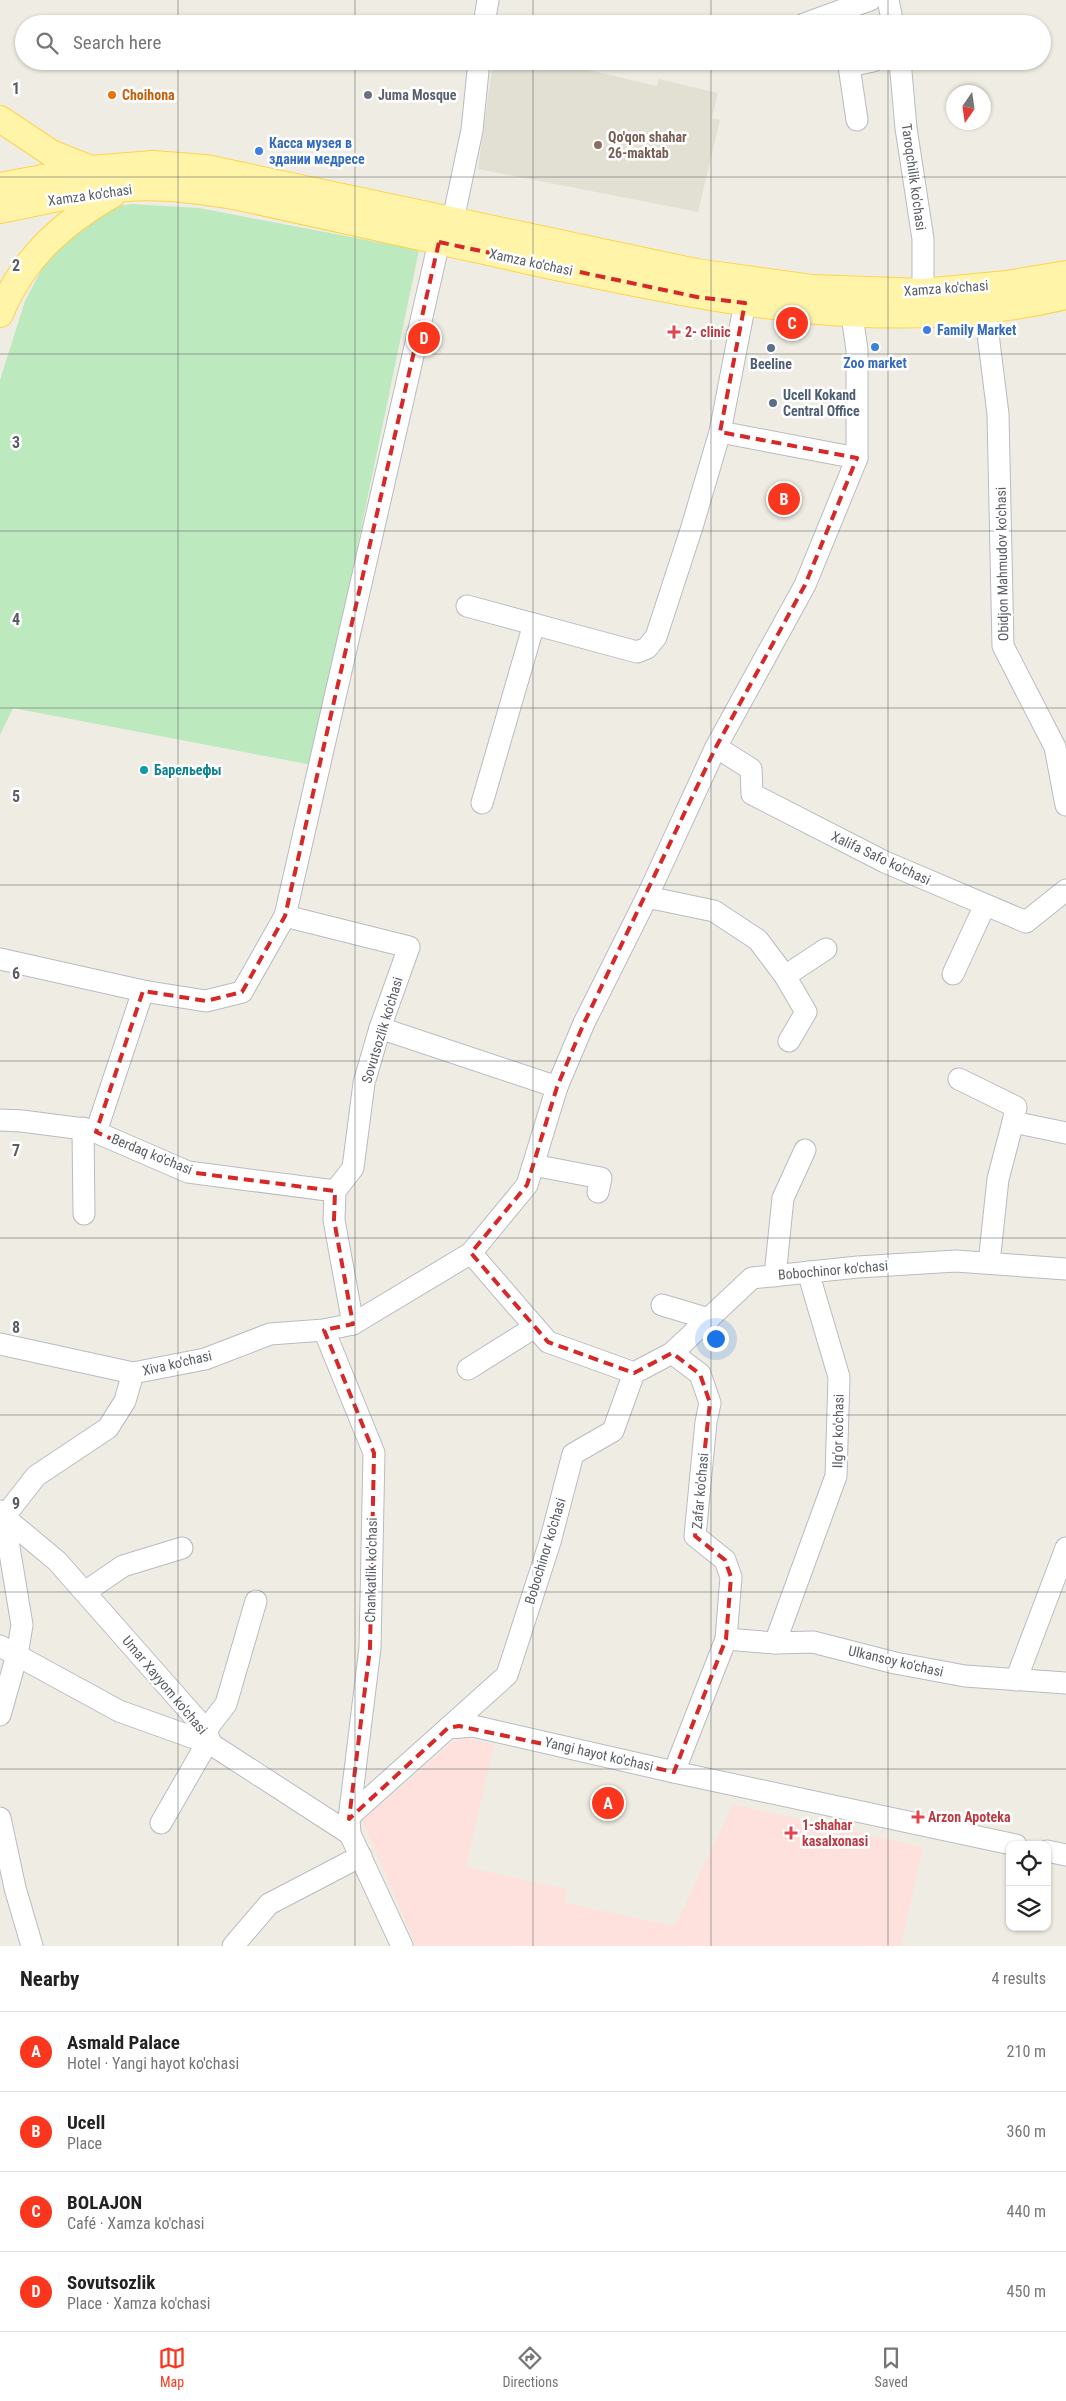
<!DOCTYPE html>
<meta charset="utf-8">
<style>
body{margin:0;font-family:"Roboto Condensed",sans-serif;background:#f2f2f2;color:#222}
.controls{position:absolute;right:15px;bottom:15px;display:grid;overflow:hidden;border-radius:10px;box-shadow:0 1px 4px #0004}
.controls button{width:45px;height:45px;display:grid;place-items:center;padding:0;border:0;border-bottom:1px solid #e0e0e0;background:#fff;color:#222;font:25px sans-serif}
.compass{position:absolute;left:946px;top:85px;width:45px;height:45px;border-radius:50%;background:#fff;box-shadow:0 1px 4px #0004;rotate:193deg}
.you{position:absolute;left:715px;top:1338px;width:18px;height:18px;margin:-12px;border:4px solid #fff;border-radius:50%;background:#1a73e8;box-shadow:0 0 0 8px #1a73e833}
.badge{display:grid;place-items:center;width:32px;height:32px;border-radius:50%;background:#fa371e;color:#fff;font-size:16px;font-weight:700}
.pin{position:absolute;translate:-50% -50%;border:2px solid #fff;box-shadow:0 1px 5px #0006}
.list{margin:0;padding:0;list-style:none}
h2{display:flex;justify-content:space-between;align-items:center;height:65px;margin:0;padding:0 20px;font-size:21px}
h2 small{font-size:16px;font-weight:400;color:#767676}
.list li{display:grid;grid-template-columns:32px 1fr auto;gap:15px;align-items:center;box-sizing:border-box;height:80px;padding:0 20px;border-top:1px solid #e0e0e0}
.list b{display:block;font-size:19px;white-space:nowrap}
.list p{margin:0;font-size:16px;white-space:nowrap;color:#767676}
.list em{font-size:16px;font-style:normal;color:#767676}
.icon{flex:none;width:28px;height:28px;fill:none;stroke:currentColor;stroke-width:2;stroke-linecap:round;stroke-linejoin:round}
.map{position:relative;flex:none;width:1066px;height:1946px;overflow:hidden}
.search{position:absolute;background:#fff;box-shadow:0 1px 4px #0004;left:15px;right:15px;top:15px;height:55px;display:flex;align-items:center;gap:12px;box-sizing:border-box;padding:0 18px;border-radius:28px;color:#767676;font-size:19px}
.sheet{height:385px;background:#fff}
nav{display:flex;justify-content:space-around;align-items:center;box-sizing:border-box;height:70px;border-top:1px solid #e0e0e0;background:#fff;font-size:14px;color:#767676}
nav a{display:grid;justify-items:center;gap:2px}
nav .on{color:#fa371e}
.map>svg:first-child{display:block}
.education{fill:#e2dfd3}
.medical{fill:#fee1dd}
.green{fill:#bde9be}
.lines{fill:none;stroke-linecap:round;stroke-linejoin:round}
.minor-casing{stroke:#b8bbc0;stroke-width:23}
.major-casing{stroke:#ffd34c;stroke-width:28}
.minor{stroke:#fff;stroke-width:21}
.major{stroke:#fff4a8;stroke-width:26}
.marked{fill:none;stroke:#d62828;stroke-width:4;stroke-dasharray:10 6;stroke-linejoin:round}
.grid{fill:none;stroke:#5b5f65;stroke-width:1;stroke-opacity:0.55}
.food-dot{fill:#e8710a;stroke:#fff;stroke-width:2}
.worship-dot{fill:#6b7280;stroke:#fff;stroke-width:2}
.education-dot{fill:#8d6e63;stroke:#fff;stroke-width:2}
.shop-dot{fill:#3f7fe0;stroke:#fff;stroke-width:2}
.health-dot{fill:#e0444e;stroke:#fff;stroke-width:2}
.service-dot{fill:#5c6f8a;stroke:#fff;stroke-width:2}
.culture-dot{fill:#0f9aa8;stroke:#fff;stroke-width:2}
.labels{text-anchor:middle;stroke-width:5;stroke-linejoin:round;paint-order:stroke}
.food-label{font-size:14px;font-weight:bold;fill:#c56008;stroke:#fff;text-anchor:start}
.worship-label{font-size:14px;font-weight:bold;fill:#5b616d;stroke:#fff;text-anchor:start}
.education-label{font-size:14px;font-weight:bold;fill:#785e54;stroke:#fff;text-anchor:start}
.shop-label{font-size:14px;font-weight:bold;fill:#366cbe;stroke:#fff;text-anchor:start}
.street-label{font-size:14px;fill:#5b5f65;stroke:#fff}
.health-label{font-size:14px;font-weight:bold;fill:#be3a42;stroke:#fff;text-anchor:start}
.service-label{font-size:14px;font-weight:bold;fill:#4e5e75;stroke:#fff}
.culture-label{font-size:14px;font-weight:bold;fill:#0d838f;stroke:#fff;text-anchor:start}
.grid-label{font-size:16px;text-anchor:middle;font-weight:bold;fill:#5b5f65;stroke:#fff;stroke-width:5;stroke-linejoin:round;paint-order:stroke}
</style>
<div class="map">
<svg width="1066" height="1946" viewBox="0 0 1066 1946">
<rect width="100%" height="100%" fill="#efede3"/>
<!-- education -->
<path class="education" d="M493,61H550L657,86L659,79L718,93L712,118L720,120L698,212L478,169Z"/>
<!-- medical -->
<path class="medical" d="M459,1737L494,1745L466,1867L567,1889L565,1903L675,1926L733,1804L923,1847L901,1946H416L362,1820Z"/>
<!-- green -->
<path class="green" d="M131,204L199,208L419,250L312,765L13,708L0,735V380L25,301L50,253L103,208Z"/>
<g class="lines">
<!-- minor casing -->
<g class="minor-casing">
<g id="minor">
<path d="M888,0L893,24"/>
<path d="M484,24L488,0"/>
<path d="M804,24L870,0"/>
<path d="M900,61L906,128L923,239V292"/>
<path d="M857,120L849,66L873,61"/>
<path d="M985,310L998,414L1003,646L1055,747L1066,805"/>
<path d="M720,432L857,458"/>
<path d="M467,606L637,652L647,648L656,637L692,527L720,432L745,303"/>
<path d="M716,747L751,769L752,794L885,862L1026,922L1066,890"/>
<path d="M482,803L534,624"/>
<path d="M647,897L714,911L758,940L785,976L806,1012L789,1041"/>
<path d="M285,916L409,947L380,1028L364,1083L353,1168L335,1191L334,1220L353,1324"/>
<path d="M0,959L143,991L206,1001L242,992L285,916L439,242L453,220L472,130L479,61"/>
<path d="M953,974L985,905"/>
<path d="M785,976L826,949"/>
<path d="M380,1028L557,1087"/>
<path d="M959,1079L1016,1107L1013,1122L1066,1133"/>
<path d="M0,1120L22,1121L91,1130L188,1172L335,1191"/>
<path d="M83,1128L84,1214"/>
<path d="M96,1132L143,991"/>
<path d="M533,1165L601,1178L598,1192"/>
<path d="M471,1253L548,1342L634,1373"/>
<path d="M989,1263L998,1179L1013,1122"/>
<path d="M775,1276L783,1198L805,1150"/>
<path d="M662,1305L709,1319"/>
<path d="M324,1330L374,1453L370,1648L349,1819"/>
<path d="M0,1344L133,1373L205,1359L270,1334L324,1330L353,1324L471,1253L527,1185L557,1087L584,1023L647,897L716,747L805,585L857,458V350L852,315"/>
<path d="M672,1353L700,1374L710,1403L706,1422L695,1536L725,1560L731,1577L726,1639L674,1772"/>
<path d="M468,1369L535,1327"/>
<path d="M0,1511L4,1517L57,1561L206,1730L211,1744L350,1834"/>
<path d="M85,1592L123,1566L182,1548"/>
<path d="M726,1639L775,1643L813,1642L895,1663L965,1676L1066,1683"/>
<path d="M775,1643L836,1476L839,1377L808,1272"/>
<path d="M0,1646L119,1711L211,1744"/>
<path d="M1016,1680L1066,1548"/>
<path d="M0,1715L17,1655L22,1625L4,1517L36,1476L108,1428L125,1401L133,1373"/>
<path d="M448,1728L507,1675L550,1542L573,1454L613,1431L634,1373L672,1353L752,1278L858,1267L956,1261L1066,1269"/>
<path d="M206,1730L226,1704L256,1601"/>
<path d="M0,1818L15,1888L32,1946"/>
<path d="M161,1823L207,1743"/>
<path d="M1047,1851L1066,1855"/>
<path d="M233,1946L269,1904L361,1856"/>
<path d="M402,1946L350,1834L349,1819L353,1813L448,1728L473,1726L674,1772L1016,1845"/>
</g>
</g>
<!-- major casing -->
<g class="major-casing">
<g id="major">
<path d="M0,119L51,153L91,169"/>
<path d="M0,186L91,169L153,164L206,168L696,272L812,288L923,292L1007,284L1066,274"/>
<path d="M0,210C41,202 83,191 124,188C163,185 201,190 239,197C346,221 453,245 561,268C730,303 894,337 1066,296"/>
<path d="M0,314C23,258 61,224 113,194"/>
</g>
</g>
<!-- minor -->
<use href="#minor" class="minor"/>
<!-- major -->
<use href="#major" class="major"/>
</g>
<!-- marked area -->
<path class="marked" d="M439,242L697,297L745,303L720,432L857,458L805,585L716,747L584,1023L557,1087L527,1185L471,1253L548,1342L634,1373L672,1353L700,1374L710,1403L695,1536L725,1560L731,1577L726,1639L674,1772L459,1726L448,1728L349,1819L370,1648L374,1453L324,1330L353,1324L334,1220L335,1191L188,1172L96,1132L143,991L206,1001L242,992L285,916Z"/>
<!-- grid -->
<path class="grid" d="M178,0V24M355,0V24M533,0V24M711,0V24M888,0V24M178,61V1946M355,61V1946M533,61V1946M711,61V1946M888,61V1946M0,177H1066M0,354H1066M0,531H1066M0,708H1066M0,885H1066M0,1061H1066M0,1238H1066M0,1415H1066M0,1592H1066M0,1769H1066"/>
<!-- markers -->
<circle class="food-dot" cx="112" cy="95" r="5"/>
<circle class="worship-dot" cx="368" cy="95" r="5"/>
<circle class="education-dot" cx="598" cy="145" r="5"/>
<g class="shop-dot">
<circle cx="259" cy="151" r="5"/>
<circle cx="927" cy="330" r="5"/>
<circle cx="875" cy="347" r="5"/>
</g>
<g class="health-dot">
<path d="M671.5 324.5h5v5h5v5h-5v5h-5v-5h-5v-5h5z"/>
<path d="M915.5 1809.5h5v5h5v5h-5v5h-5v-5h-5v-5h5z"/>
<path d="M788.5 1825.5h5v5h5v5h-5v5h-5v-5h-5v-5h5z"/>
</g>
<g class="service-dot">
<circle cx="771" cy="348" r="5"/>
<circle cx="773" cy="403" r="5"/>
</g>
<circle class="culture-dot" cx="144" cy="770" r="5"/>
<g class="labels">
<!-- food labels -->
<g class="food-label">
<text x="122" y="100">Choihona</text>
</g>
<!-- worship labels -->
<g class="worship-label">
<text x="378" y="100">Juma Mosque</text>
</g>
<!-- education labels -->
<g class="education-label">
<text x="608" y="142">Qo'qon shahar<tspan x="608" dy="16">26-maktab</tspan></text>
</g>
<!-- shop labels -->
<g class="shop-label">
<text x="269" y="148">Касса музея в<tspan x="269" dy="16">здании медресе</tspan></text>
<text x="937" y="335">Family Market</text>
<text x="875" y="368" text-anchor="middle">Zoo market</text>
</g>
<!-- street labels -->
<g class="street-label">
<text transform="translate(914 177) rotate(82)" y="5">Taroqchilik ko'chasi</text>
<text transform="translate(90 195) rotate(-8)" y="5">Xamza ko'chasi</text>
<text transform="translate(531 262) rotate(12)" y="5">Xamza ko'chasi</text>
<text transform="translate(946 288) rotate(-4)" y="5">Xamza ko'chasi</text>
<text transform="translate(1002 564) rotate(-91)" y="5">Obidjon Mahmudov ko'chasi</text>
<text transform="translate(881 858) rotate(25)" y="5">Xalifa Safo ko'chasi</text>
<text transform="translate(382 1030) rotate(-73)" y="5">Sovutsozlik ko'chasi</text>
<text transform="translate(152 1154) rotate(22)" y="5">Berdaq ko'chasi</text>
<text transform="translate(833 1270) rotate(-5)" y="5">Bobochinor ko'chasi</text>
<text transform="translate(177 1363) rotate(-13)" y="5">Xiva ko'chasi</text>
<text transform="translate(838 1431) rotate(-89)" y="5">Ilg'or ko'chasi</text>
<text transform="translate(700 1491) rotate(-85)" y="5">Zafar ko'chasi</text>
<text transform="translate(545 1551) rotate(-73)" y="5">Bobochinor ko'chasi</text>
<text transform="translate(371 1570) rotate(-89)" y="5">Chankatlik ko'chasi</text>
<text transform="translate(896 1661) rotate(13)" y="5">Ulkansoy ko'chasi</text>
<text transform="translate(165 1685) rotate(50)" y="5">Umar Xayyom ko'chasi</text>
<text transform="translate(599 1754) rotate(13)" y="5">Yangi hayot ko'chasi</text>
</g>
<!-- health labels -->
<g class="health-label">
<text x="685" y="337">2- clinic</text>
<text x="928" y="1822">Arzon Apoteka</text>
<text x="802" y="1830">1-shahar<tspan x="802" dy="16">kasalxonasi</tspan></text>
</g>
<!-- service labels -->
<g class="service-label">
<text x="771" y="369">Beeline</text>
<text x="783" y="400" text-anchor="start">Ucell Kokand<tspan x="783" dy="16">Central Office</tspan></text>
</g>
<!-- culture labels -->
<g class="culture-label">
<text x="154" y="775">Барельефы</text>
</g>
</g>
<g class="grid-label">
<text x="16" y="94">1</text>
<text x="16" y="271">2</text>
<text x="16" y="448">3</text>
<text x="16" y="625">4</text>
<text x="16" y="802">5</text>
<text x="16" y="979">6</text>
<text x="16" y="1156">7</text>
<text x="16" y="1333">8</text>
<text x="16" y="1509">9</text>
</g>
</svg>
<div class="controls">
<button><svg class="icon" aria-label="locate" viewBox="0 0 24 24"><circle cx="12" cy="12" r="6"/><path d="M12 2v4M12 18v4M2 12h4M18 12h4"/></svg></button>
<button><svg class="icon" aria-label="layers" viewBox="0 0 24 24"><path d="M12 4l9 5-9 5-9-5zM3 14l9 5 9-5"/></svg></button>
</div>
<svg class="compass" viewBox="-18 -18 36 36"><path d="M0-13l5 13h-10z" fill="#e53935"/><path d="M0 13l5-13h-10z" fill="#767676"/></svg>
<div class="you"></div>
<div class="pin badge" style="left:608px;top:1803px">A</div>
<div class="pin badge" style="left:784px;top:499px">B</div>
<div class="pin badge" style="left:792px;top:323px">C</div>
<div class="pin badge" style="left:424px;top:338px">D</div>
<div class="search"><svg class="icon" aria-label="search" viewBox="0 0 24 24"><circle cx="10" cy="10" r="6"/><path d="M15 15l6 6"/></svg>Search here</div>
</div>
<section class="sheet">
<h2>Nearby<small>4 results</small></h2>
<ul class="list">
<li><span class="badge">A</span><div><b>Asmald Palace</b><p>Hotel · Yangi hayot ko'chasi</p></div><em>210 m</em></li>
<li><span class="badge">B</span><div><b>Ucell</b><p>Place</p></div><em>360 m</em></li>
<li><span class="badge">C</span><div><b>BOLAJON</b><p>Café · Xamza ko'chasi</p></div><em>440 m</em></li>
<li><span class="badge">D</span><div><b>Sovutsozlik</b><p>Place · Xamza ko'chasi</p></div><em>450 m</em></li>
</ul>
</section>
<nav>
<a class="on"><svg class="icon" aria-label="map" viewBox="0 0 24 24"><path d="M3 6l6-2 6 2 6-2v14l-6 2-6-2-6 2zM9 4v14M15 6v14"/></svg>Map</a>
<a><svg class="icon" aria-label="directions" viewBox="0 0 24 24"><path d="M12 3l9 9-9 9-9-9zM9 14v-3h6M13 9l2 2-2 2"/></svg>Directions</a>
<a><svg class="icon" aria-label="saved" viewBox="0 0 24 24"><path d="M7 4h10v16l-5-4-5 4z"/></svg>Saved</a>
</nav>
